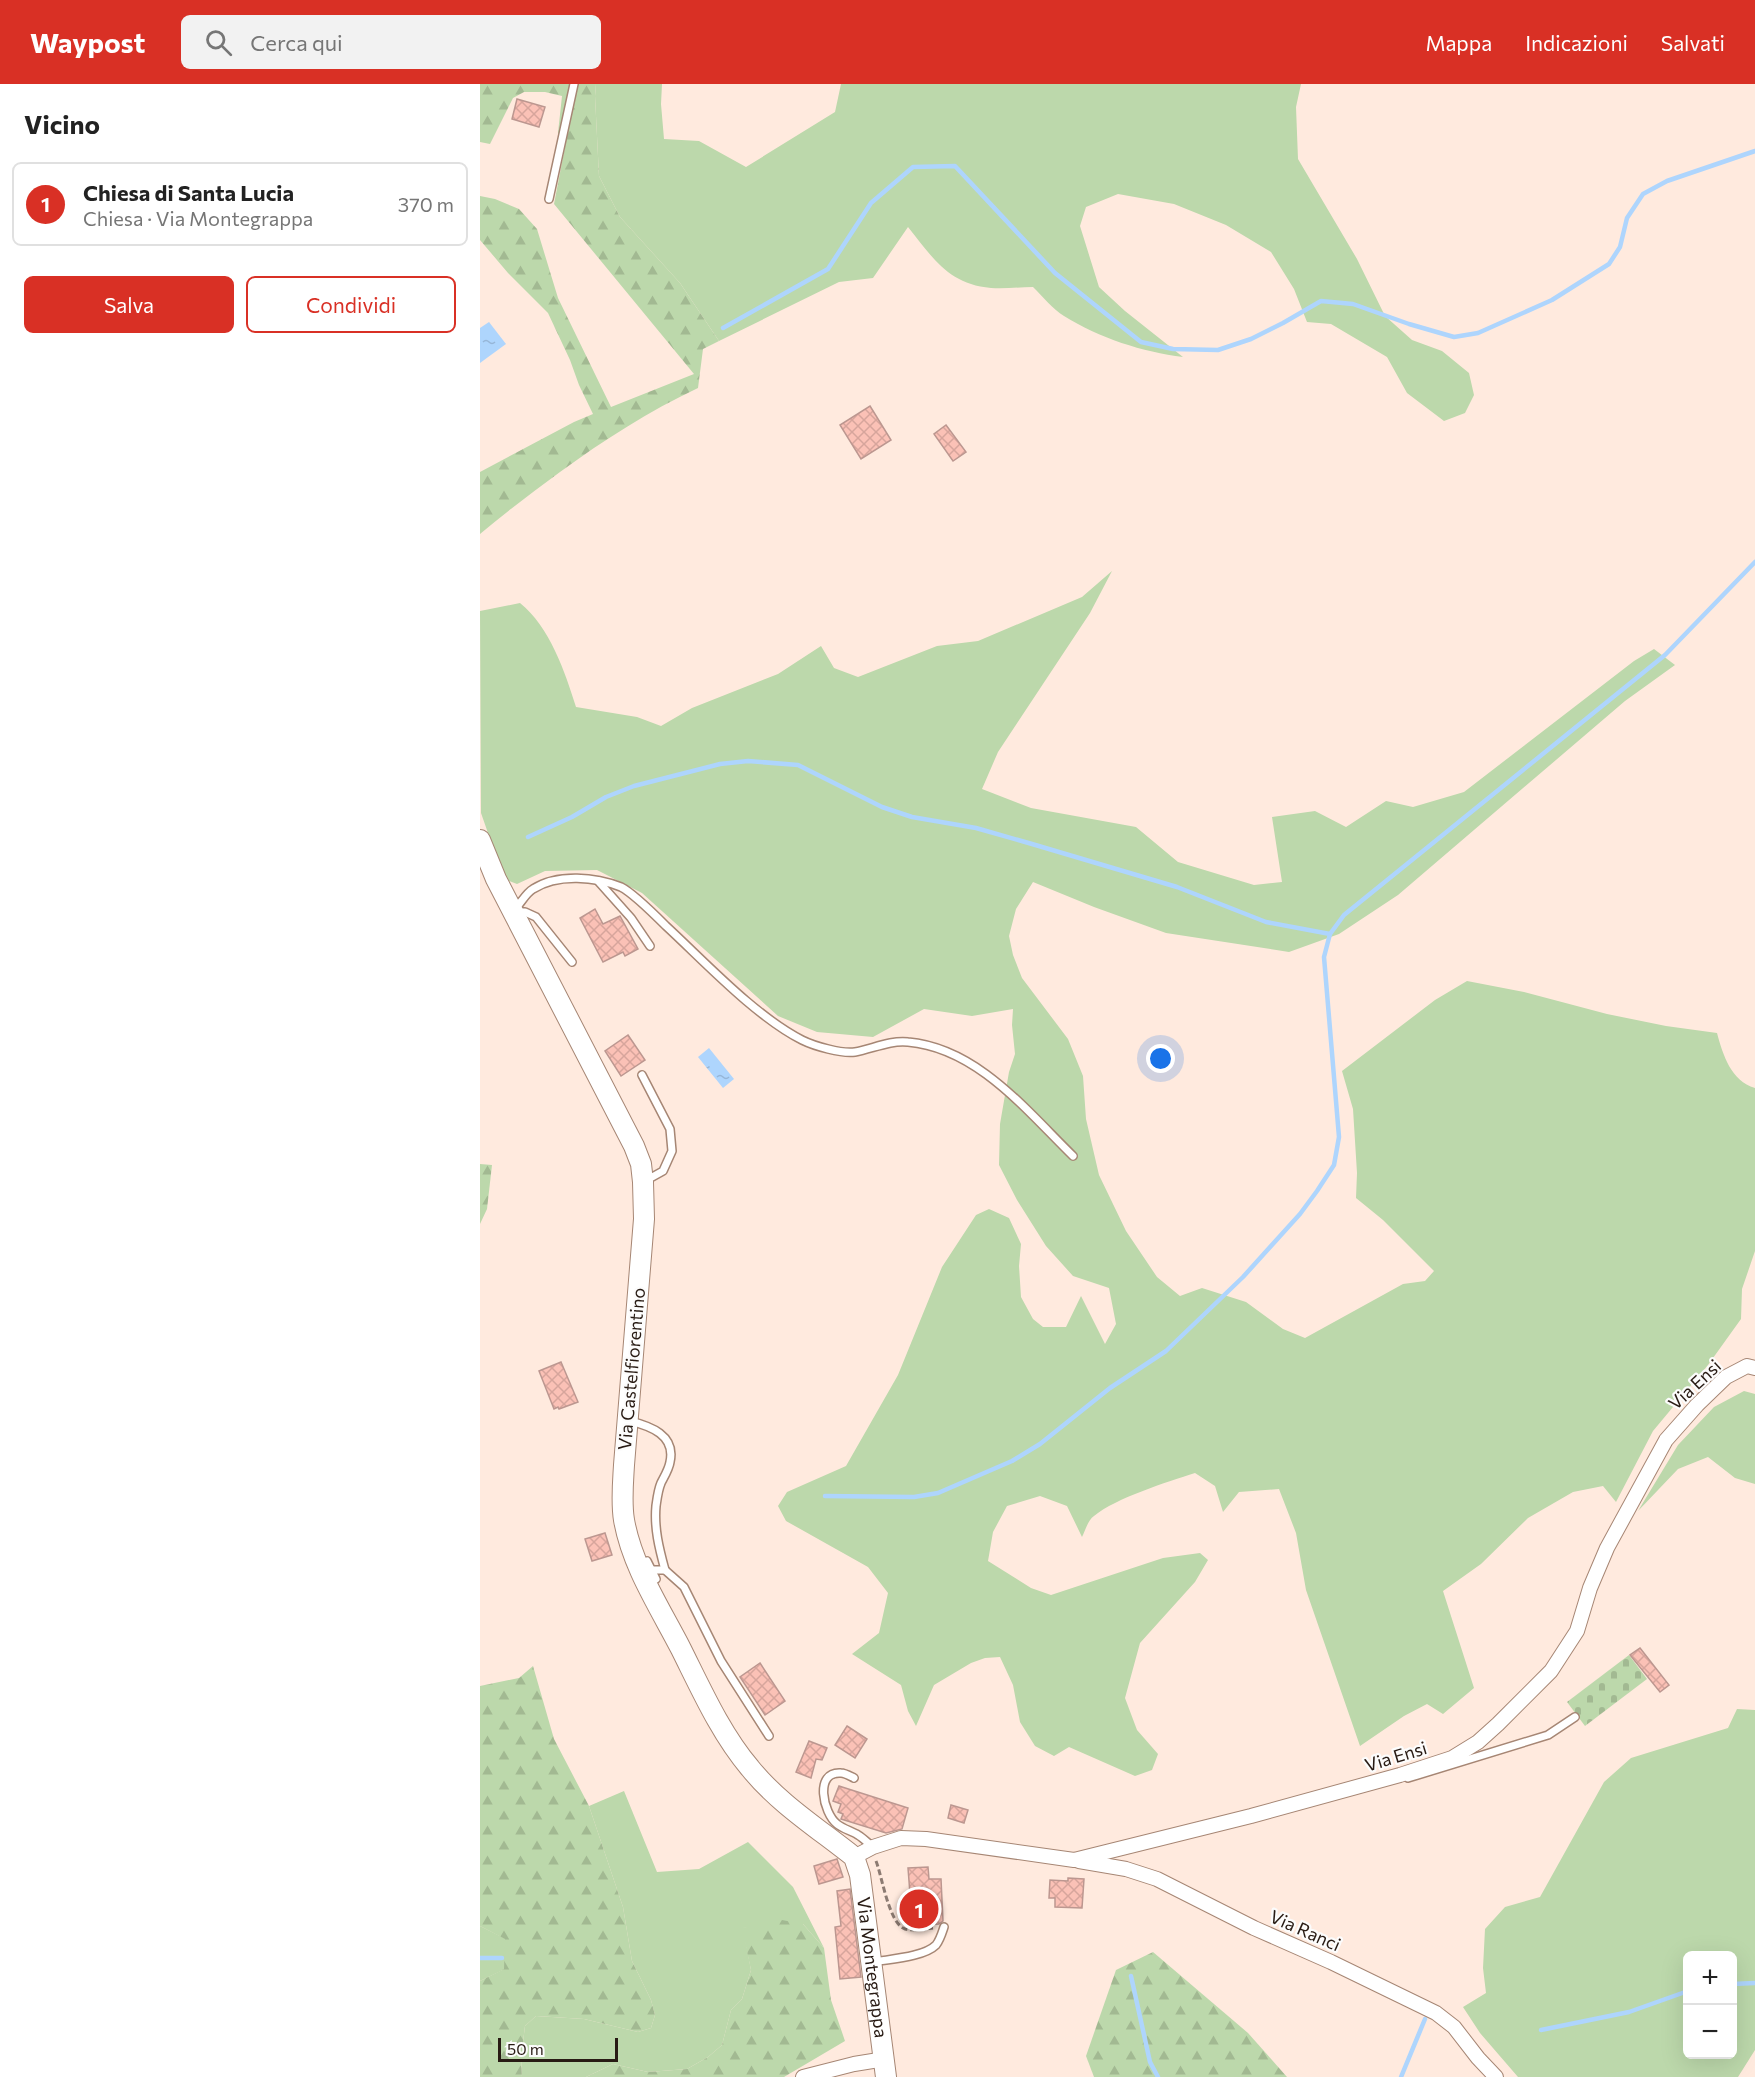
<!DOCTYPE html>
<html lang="it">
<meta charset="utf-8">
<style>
body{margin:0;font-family:Commissioner,sans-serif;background:#f2f2f2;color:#222}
.controls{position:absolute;right:18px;bottom:18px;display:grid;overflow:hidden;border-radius:9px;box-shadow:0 6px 24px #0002}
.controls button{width:54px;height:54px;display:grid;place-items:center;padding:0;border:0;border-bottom:2px solid #e0e0e0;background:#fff;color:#222;font:30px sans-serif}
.scale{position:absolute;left:18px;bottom:15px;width:120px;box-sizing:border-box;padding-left:6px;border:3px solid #281b14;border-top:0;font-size:16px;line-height:21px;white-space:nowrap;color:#281b14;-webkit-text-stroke:4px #fcfcfc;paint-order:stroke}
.you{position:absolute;left:681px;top:975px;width:21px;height:21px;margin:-15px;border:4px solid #fff;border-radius:50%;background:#1a73e8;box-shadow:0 0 0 9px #1a73e833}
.badge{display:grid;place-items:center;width:39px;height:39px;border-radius:50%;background:#d93025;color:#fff;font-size:20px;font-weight:700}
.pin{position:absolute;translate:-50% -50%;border:3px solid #fff;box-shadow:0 2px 6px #0006}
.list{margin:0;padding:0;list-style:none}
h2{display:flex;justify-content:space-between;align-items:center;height:78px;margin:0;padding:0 24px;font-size:26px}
h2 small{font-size:20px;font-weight:400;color:#767676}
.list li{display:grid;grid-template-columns:39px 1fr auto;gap:18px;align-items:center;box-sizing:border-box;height:84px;margin:0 12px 12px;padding:0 12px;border:2px solid #e0e0e0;border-radius:9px}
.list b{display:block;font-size:22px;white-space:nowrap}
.list p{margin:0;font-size:20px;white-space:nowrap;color:#767676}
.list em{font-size:20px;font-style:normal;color:#767676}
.actions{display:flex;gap:12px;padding:18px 24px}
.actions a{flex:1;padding:14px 0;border:2px solid #d93025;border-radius:9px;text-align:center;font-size:21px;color:#d93025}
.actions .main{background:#d93025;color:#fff}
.icon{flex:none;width:33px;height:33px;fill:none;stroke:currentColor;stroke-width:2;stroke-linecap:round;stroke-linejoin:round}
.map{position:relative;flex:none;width:1275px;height:1993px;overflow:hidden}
header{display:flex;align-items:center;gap:36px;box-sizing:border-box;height:84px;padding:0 30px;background:#d93025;color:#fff}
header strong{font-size:28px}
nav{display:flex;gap:33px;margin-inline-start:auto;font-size:21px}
.search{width:420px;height:54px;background:#f2f2f2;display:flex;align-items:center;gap:15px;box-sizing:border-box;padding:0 21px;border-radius:9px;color:#767676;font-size:22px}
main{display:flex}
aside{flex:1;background:#fff}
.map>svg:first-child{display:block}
.grass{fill:#bcd8ab;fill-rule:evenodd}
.forest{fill:url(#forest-firs)}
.cemetery{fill:url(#cemetery-stones)}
.water{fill:url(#water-ripples)}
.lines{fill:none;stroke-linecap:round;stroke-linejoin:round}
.stream{stroke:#aed5fd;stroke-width:4.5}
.building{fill:url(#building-cross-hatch);stroke:#bc9790;stroke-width:1.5}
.lane-casing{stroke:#a68674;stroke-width:10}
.street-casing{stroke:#a68674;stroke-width:16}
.secondary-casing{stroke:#a68674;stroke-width:22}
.path{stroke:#8c7b72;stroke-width:3;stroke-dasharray:6 3;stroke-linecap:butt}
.lane{stroke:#fff;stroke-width:7}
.street{stroke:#fff;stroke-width:14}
.secondary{stroke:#fff;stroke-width:20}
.labels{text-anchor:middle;stroke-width:4.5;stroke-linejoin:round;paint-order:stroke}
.street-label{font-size:18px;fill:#281b14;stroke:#fcfcfc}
</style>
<header>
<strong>Waypost</strong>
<div class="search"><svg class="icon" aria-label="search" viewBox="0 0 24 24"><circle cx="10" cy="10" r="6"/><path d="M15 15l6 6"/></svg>Cerca qui</div>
<nav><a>Mappa</a><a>Indicazioni</a><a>Salvati</a></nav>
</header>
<main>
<aside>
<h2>Vicino<small></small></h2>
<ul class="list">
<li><span class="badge">1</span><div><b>Chiesa di Santa Lucia</b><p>Chiesa · Via Montegrappa</p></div><em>370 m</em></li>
</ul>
<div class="actions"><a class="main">Salva</a><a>Condividi</a></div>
</aside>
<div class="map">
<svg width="1275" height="1993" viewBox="0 0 1275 1993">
<defs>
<pattern id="forest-firs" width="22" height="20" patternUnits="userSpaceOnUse" patternTransform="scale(1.5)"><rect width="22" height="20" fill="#bcd8ab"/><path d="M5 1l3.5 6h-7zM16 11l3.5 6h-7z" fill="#a2b992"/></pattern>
<pattern id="cemetery-stones" width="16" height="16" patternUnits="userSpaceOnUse" patternTransform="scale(1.5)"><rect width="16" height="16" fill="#bcd8ab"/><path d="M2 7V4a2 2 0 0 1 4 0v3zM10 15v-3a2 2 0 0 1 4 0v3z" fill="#a2b992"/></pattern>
<pattern id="water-ripples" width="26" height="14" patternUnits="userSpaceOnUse" patternTransform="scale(1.5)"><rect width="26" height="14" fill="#aed5fd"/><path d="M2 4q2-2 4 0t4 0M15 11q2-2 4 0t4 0" fill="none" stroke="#96b6d8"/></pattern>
<pattern id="building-cross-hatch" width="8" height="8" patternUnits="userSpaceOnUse" patternTransform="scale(1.5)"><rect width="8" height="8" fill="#fbc1b6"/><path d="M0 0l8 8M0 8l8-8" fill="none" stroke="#d7a59c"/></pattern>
</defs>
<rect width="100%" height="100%" fill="#ffeade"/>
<!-- grass -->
<g class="grass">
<path d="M116,0H182L181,20L184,55L219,57L266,83L355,28L361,0H821L816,23L818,75L877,175L905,232L932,256L962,267L989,289L994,311L985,329L964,337L927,309L907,273L851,240L827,238L814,205L791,168L746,141L694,120L638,110L606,123L600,142L619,203L645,227L703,273C663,268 619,254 584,232C573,225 563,213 553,203C540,203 525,205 511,204C468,200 453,174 428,143L393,194L359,198L239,257L200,199L140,133L119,92L115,12Z"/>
<path d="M632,487L610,529L518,668L502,705L551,724L656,743L698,778L774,801L802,798L792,733L835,727L866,743L906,717L933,723L984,708L1154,577L1174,565L1195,581L1145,617L918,811L859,850L809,868L686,849L614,823L553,798L536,825L529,852L533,871L542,894L588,955L603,992L606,1035L619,1091L646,1147L677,1193L700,1212L722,1204L766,1218L803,1245L825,1254L923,1200L945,1197L954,1187L903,1136L876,1114L877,1089L873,1025L862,987L955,916L987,897L1044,908L1127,930L1186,942L1237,949C1243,971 1251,997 1275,1004V1167L1262,1205L1261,1235L1228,1281L1173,1347L1136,1418L1123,1402L1093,1408L1048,1434L1001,1480L963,1507L994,1604L963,1630L947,1620L924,1632L880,1662L826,1506L816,1449L799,1405L759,1408L743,1428L735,1402L715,1389C687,1398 636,1414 614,1432C608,1436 605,1447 602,1453L587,1422L560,1412L527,1422L513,1448L508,1477L551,1504L571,1511L683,1474L720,1469L728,1476L715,1498L660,1559L645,1614L657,1646L678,1670L672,1686L655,1692L589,1663L574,1672L555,1662L540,1638L533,1601L520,1573L505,1574L491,1579L454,1601L436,1642L428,1627L421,1601L372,1570L399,1549L408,1509L388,1483L306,1437L298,1422L307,1408L366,1382L418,1291L462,1183L496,1131L509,1125L529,1134L541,1160L539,1182L541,1213L553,1235L563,1243H586L601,1212L625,1260L636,1240L629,1204L593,1192L566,1162L537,1116L519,1081L520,1040L529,988L535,970L532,941L533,925L492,932L444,925L393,953L337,948L298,932L162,809L117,786L65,787L37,800L24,795L1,729L0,527L40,519C70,543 85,588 96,623L157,633L181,642L212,624L298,590L341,562L354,584L378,593L457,562L498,557L602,513Z"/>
<path d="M1264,1307L1275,1310V1400L1255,1394L1228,1373L1198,1385L1158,1427L1198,1361L1234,1323Z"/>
<path d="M1257,1625L1275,1626V1966L1258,1993H1038L1000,1949L983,1923L1006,1909L1003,1884L1005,1845L1025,1823L1060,1813L1124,1698L1151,1674L1248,1644ZM1208,1872H1252V1970H1208Z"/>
<path d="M144,1707L177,1788L219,1785L268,1758L313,1803L344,1864L323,1840L263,1844L271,1886L262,1915L251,1926L242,1961L228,1973L207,1985L168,1988L133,1980L106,1993H42L41,1974L45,1942L56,1932L104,1935L158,1948L171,1944L175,1931L171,1916L152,1877L143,1823L109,1722Z"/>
<path d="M0,1842L26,1855L25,1885L0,1897Z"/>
</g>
<!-- forest -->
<g class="forest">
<path d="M0,0H116L115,12L119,92L140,133L200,199L239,257L223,265L218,304C169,327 124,356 80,388C53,408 26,428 0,450V388L94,338L113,330L99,301L90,276L68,229L28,189L0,156V112L15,115L39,125L57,145L78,214L131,323L214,290L74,120L85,63L78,49L82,12L65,8H44L33,14L10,60L0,58Z"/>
<path d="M0,1080L12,1081L7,1125L0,1140Z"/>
<path d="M53,1582L74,1655L109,1722L143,1823L152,1877L171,1916L175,1931L171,1944L158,1948L104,1935L56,1932L45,1942L41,1974L42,1993H0V1897L24,1885L25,1855L0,1842V1602L39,1594Z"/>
<path d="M302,1836L323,1840L344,1864L351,1916L365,1957L304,1993H106L133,1980L168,1988L207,1985L228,1973L242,1961L251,1926L262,1915L271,1886L262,1844Z"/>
<path d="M673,1868L768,1949L807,1993H614L606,1972L636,1886Z"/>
</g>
<!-- cemetery -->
<path class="cemetery" d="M1149,1571L1167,1595L1105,1642L1087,1618Z"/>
<!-- water -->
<g class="water">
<path d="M9,238L26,260L0,279V244Z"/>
<path d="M229,964L254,995L243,1004L218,973Z"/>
</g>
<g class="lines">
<!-- stream -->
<g class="stream">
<path d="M243,244L348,185L391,119L433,83L475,82L575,189L661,258L693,265L738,266L771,255L803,239L841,217L873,220L929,240L974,253L998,249L1072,216L1129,180L1140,163L1147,134L1163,110L1187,97L1275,67"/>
<path d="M48,753L92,733L126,713L154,702L240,680L268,677L318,681L402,723L432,733L496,744L552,760L697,803L786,838L850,850"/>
<path d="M345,1412L434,1413L458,1409L532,1377L560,1360L630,1304L686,1267L763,1193L820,1130L837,1107L854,1081L859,1053L844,873L850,850L864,831L1185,571L1275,478"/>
<path d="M0,1874H22"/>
<path d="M651,1892L670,1978L678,1993"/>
<path d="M1252,1900L1275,1899"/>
<path d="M1061,1946L1149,1928L1208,1907"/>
<path d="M921,1993L945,1935"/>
</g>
</g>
<!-- building -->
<g class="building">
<path d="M37,15L65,23L59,43L32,35Z"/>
<path d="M390,322L411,356L381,375L360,341Z"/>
<path d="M466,341L486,368L473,377L454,350Z"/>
<path d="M115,825L123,840L140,832L158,865L145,872L143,868L123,878L100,834Z"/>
<path d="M148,951L165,976L141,992L125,967Z"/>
<path d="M81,1278L98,1318L79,1325L78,1323L74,1325L59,1287Z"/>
<path d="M125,1449L132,1471L112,1477L105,1455Z"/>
<path d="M1160,1564L1189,1601L1180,1608L1150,1571Z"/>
<path d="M280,1579L305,1617L285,1631L260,1593Z"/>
<path d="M367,1642L387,1655L375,1674L355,1661Z"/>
<path d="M329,1657L347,1664L342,1676L336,1675L331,1694L316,1688Z"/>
<path d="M359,1702L428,1724L422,1745L406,1749L361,1735L363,1730L358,1728L361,1720L353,1717Z"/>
<path d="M471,1721L488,1726L484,1739L468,1734Z"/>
<path d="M357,1775L363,1793L339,1800L334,1782Z"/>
<path d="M448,1783L449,1795H461L463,1837L459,1840L428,1841L426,1811L430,1810L428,1784Z"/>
<path d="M588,1794L604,1795L602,1824L575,1823V1814H569L570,1796L588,1797Z"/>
<path d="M370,1805L381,1893L360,1895L355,1843L361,1842L357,1807Z"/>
</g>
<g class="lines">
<!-- lane casing -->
<g class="lane-casing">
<g id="lane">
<path d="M69,115L94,0"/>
<path d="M118,797L151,834L170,862"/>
<path d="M35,825C41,819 46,809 53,805C78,789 116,793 141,803C153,809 176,832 186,842C225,878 275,932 322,956C334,962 362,970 375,968C392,965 410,956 428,958C497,964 546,1026 593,1072"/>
<path d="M36,828H45L56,833L92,878"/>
<path d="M162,991L190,1045L192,1067L183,1087L165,1097"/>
<path d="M150,1337C170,1342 196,1351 190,1378C189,1385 184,1393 181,1399C178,1406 177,1415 176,1422C174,1444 179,1464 185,1486"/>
<path d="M167,1477L176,1495"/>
<path d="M164,1489L171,1486H185L204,1503L241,1577L289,1652"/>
<path d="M374,1694C370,1692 365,1689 361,1689C334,1687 343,1729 357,1740C363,1745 372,1747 378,1751C383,1754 388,1759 393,1763"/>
<path d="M928,1694L1068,1651L1095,1633"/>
<path d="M394,1878C410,1875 444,1873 456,1861C460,1856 462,1849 464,1843"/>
</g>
</g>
<!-- street casing -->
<g class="street-casing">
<g id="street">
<path d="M374,1773L393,1763L421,1754L446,1755L594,1776L771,1732L920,1691L972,1674L998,1658L1018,1640L1071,1587L1097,1547L1110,1504L1127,1464L1186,1356L1217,1321L1246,1293L1267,1282L1275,1284"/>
<path d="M599,1777L646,1785L677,1795L774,1844L851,1878L956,1929L974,1943L998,1974L1016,1993"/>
<path d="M323,1993L374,1980L405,1975"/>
</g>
</g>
<!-- secondary casing -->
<g class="secondary-casing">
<g id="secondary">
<path id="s1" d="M0,756L16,795L154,1062L161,1080L163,1098L164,1135L144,1381C143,1399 141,1418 144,1436C152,1482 180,1524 201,1565C221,1605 241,1650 270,1684C298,1719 339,1745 374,1773L380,1791L406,1993"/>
</g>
</g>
<!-- path -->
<path class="path" d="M396,1777C402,1792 409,1840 425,1845C434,1847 444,1845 453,1844"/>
<!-- lane -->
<use href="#lane" class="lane"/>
<!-- street -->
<use href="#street" class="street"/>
<!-- secondary -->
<use href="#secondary" class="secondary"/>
</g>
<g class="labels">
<!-- street labels -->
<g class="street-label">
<text transform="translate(152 1285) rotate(-85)" y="6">Via Castelfiorentino</text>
<text transform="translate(1215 1301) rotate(-43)" y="6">Via Ensi</text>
<text transform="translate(916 1673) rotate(-17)" y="6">Via Ensi</text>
<text transform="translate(825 1847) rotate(24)" y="6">Via Ranci</text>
<text dy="6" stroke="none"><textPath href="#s1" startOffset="1248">Via Montegrappa</textPath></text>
</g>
</g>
</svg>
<div class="controls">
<button>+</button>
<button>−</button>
</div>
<div class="scale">50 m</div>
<div class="you"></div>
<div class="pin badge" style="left:439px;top:1825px">1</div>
</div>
</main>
